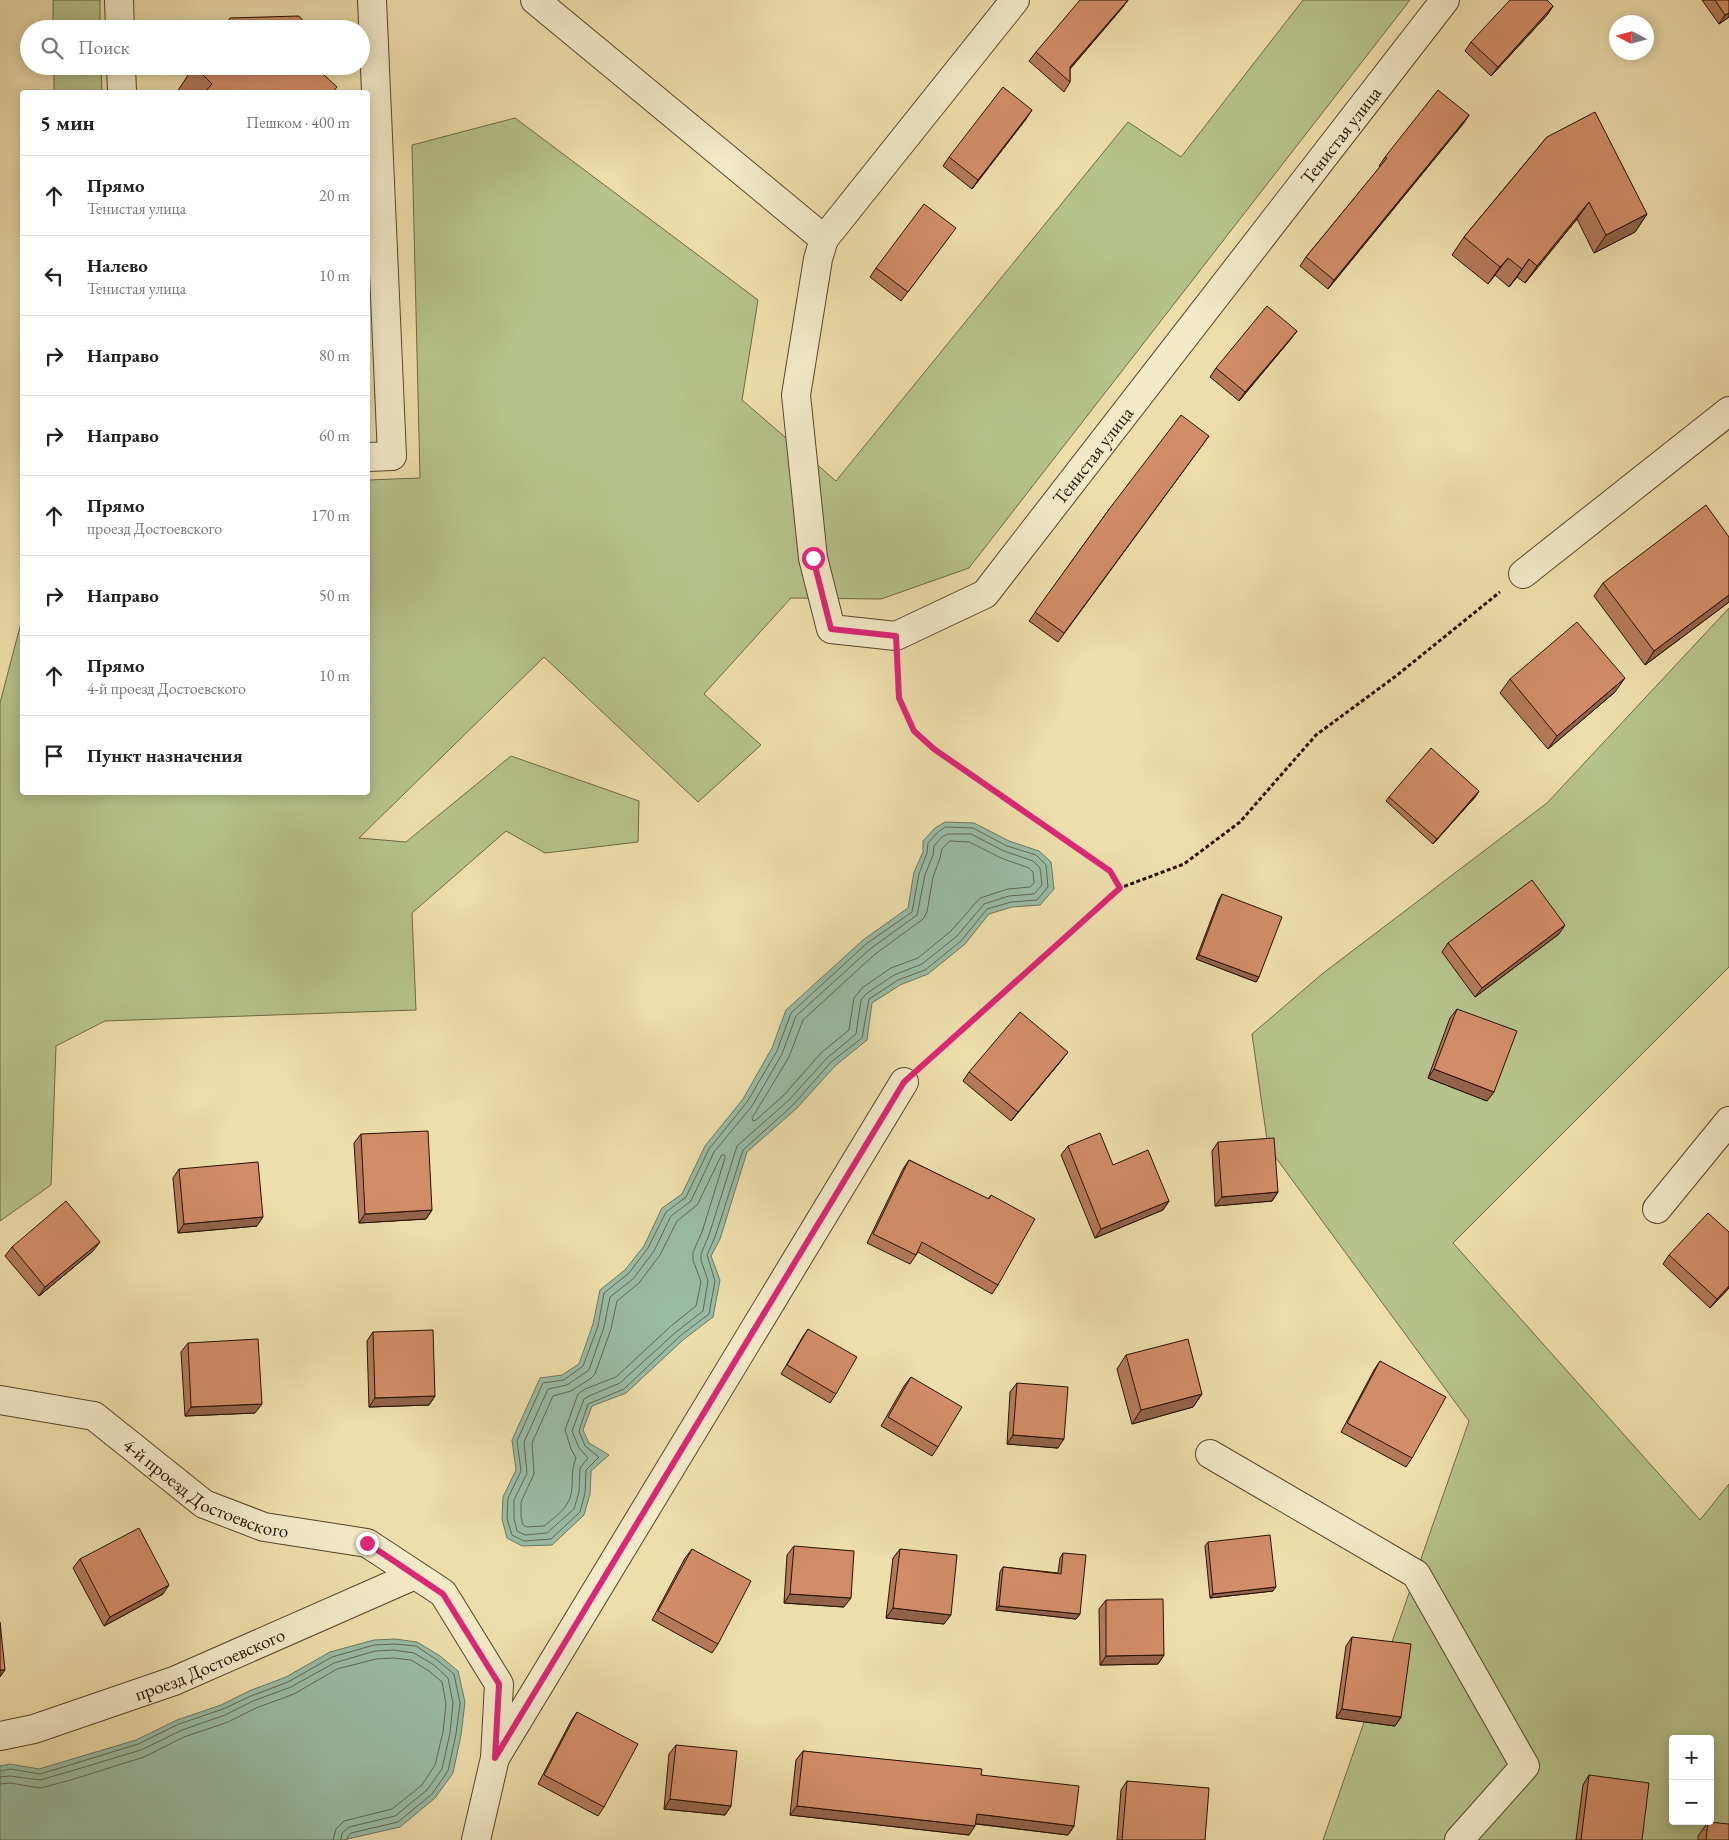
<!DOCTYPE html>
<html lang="ru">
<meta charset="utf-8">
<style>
body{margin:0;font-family:"EB Garamond",serif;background:#f6f6f6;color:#222}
.controls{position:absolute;right:15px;bottom:15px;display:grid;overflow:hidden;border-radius:5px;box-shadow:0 2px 12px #0003}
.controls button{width:45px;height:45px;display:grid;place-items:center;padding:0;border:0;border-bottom:1px solid #e0e0e0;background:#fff;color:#222;font:25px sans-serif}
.compass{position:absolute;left:1609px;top:15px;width:45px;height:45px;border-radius:50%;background:#fff;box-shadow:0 2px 12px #0003;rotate:276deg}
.stop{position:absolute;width:15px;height:15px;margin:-11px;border:4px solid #db2777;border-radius:50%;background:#fff}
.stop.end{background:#db2777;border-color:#fff;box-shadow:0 1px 5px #0008}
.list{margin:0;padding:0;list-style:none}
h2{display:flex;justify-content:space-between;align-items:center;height:65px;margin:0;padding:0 20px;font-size:21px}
h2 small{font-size:16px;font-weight:400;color:#767676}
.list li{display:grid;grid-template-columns:32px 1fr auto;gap:15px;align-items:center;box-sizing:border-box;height:80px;padding:0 20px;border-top:1px solid #e0e0e0}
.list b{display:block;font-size:19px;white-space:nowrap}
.list p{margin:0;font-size:16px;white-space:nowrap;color:#767676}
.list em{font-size:16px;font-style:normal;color:#767676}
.icon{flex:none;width:28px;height:28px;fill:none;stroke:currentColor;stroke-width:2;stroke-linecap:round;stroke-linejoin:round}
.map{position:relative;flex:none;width:1729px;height:1840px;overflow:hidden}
.search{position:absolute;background:#fff;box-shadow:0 2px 12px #0003;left:20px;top:20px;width:350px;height:55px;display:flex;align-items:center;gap:12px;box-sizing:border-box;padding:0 18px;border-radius:28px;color:#767676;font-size:19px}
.panel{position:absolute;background:#fff;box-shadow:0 2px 12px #0003;left:20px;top:90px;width:350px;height:705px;border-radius:5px}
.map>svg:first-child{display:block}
.green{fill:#b6c28b;stroke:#6e6846;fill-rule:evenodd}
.water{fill:#9abca5;stroke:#6c7763}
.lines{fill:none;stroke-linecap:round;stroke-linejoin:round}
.shore{stroke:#606653;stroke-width:1}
.street-casing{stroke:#58432c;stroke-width:30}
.path{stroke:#260f01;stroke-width:3;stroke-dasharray:4 2.5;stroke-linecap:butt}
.street{stroke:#f3eac8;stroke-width:28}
.wall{fill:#b47959;stroke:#260f01}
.shaded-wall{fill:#926348;stroke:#260f01}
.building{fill:#d18d67;stroke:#260f01}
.route{stroke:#db2777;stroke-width:6}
.labels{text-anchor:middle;stroke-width:4;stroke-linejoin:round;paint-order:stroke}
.street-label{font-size:19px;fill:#260f01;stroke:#f3eac8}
</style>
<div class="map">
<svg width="1729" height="1840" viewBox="0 0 1729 1840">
<rect width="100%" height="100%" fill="#eddeab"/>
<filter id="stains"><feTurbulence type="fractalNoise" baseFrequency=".004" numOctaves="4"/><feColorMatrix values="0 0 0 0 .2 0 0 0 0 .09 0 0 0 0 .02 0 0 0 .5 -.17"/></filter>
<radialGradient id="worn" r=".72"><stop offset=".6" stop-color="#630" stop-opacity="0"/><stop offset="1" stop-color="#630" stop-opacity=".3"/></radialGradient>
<!-- green -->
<g class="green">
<rect x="53" y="0" width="47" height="29"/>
<path d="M1303,0H1410L969,568L881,599L791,598L704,694L761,745L698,802L544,657L359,838L406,842L511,756L639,801L638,842L545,853L506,831L412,913L416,1010L105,1021L56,1046L51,1185L0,1221V703L22,619V792H368V480L420,478L412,145L515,118L758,300L742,400L836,481L1128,122L1181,157Z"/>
<path d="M54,66H101L102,92H54Z"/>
<path d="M1729,608V967L1453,1243L1700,1520L1729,1484V1840H1323L1469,1421L1268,1147L1252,1034L1322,974L1547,803ZM1673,1739H1710V1821H1673Z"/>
</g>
<!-- water -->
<g class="water">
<path d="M945,822L974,823L1009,841L1039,851L1051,862L1054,889L1040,905L1012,907L989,914L965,944L928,974L900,985L872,1003L867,1040L835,1066L797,1108L747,1152L720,1239L711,1256L720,1280L713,1317L683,1340L626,1393L592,1406L583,1430L589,1443L609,1455L591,1471L590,1494L584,1515L552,1545L522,1546L507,1538L502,1519L503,1497L516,1470L512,1440L540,1378L562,1375L579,1364L593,1324L600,1290L625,1270L644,1246L662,1208L682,1194L705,1146L743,1099L772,1048L786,1010L863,940L908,908L914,872L923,852V841L935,828Z"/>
<path d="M395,1639L417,1642L440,1656L458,1671L465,1702L461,1735L453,1773L435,1798L400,1827L343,1840H0V1766L10,1764L39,1769L136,1740L177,1720L221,1705L249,1691L286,1677L330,1652L374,1640Z"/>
</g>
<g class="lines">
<!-- shore -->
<g class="shore">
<path d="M946,827L973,828L1007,846L1036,855L1046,865L1048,887L1037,900L1011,902L987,909L961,941L925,970L898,980L869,999L862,1038L831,1062L793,1105L743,1150L715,1237L707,1255L715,1281L709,1314L680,1336L624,1389L588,1404L579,1431L585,1446L599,1457L586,1470L585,1493L580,1512L551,1539L524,1541L512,1535L507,1519L508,1498L521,1471L517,1441L543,1383L564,1380L583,1366L598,1326L604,1293L629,1273L648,1248L666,1212L686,1197L709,1149L747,1102L777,1051L791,1013L866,944L912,912L919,874L927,853L928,843L938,832Z"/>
<path d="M948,834H971L1004,851L1033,861L1040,868L1042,885L1034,894L1009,896L984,904L957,936L922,964L894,975L866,994L861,1000L856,1034L827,1058L789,1100L737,1146L709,1235L701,1254V1260L708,1281L703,1311L676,1332L620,1383L589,1396L584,1399L572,1431L579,1448L588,1458L580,1468L579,1492L574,1509L547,1533L525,1535L517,1531L514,1518V1500L527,1473L524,1442L548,1389L567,1385L589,1370L604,1327L610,1297L634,1278L654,1251L671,1216L691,1201L714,1152L752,1106L782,1054L796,1016L870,949L917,915L925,875L933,855L934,846L942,837Z"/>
<path d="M950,841L969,842L1001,858L1029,868L1033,872L1034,883L1030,887L1008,889L980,898L951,931L918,958L891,968L862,988L854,998L849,1030L821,1053L784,1095L756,1120L753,1121L752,1118L789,1057L803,1020L874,955L923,919L927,912L933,877L940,858L942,849Z"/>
<path d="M722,1155H725V1158L702,1232L693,1252V1260L701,1282L696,1306L671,1326L616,1377L585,1389L578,1394L565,1430L571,1449L576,1458C569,1473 576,1491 567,1504C563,1512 551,1520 544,1526L527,1527L523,1525L521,1517V1502L534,1474L532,1443L553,1396L571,1391L590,1379L595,1374L611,1329L617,1301L639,1283L660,1255L677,1221L697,1205Z"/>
<path d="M0,1771L11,1769L40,1774L70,1765L138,1744L179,1724L223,1709L251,1696L288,1682L332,1657L374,1645L395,1644L416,1646L437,1660L454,1674L460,1703L456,1734L448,1771L432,1794L398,1822L351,1833L348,1836L347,1840"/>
<path d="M0,1777L10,1776L40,1780L71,1771L141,1750L182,1730L225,1715L253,1701L291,1687L334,1663L375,1651L394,1650L414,1653L434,1665L448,1678L453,1703L450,1733L442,1769L427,1790L395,1816L349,1827L342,1833L341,1840"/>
<path d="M0,1784L10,1783L41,1788L74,1779L144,1757L184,1737L228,1722L256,1708L294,1694L337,1669L376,1659L394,1658L411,1660L429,1671L442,1682L446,1704L443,1732L435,1765L422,1785L392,1809L344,1821L336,1829L333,1840"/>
</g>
<!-- street casing -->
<g class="street-casing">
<g id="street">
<path d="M119,0L120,29"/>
<path id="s1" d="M535,0L824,239L818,259L796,395L813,558L831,629L896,636L985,594L1445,0"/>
<path d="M121,66L122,92"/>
<path d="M824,239L1015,0"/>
<path d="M368,457L392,456L372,0"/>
<path d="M1523,574L1729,411"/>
<path d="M1657,1209L1729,1121"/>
<path id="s2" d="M0,1400L94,1416L204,1504L264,1527L367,1543L443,1593L499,1684L495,1758L476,1840"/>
<path d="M1210,1454L1416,1574L1525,1766L1459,1840"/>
<path id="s3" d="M0,1736L34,1729L174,1681L415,1575"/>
<path d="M495,1758L904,1082"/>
</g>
</g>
<!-- path -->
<g class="path">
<path d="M897,664L899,699L915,731L934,749L1110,871L1120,888"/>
<path d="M925,1063L1120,888L1184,864L1240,822L1316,735L1396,676L1500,592"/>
</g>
<!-- street -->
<use href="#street" class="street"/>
</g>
<!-- wall -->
<g class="wall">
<path d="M1128,0L1122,8L1070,69V82L1064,92L1029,61L1036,52Z"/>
<path d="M1702,0H1729V17L1719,24Z"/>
<path d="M1553,6L1547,15L1491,76L1465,51L1471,42Z"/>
<path d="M194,66H329L323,74L334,92H177Z"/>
<path d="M1469,115L1463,124L1328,289L1300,266L1306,257L1380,167L1379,166L1385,157Z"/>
<path d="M1026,119L972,189L943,166L949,157Z"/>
<path d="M1547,137L1647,214L1635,232L1594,253L1577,219L1525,283L1517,277L1509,287L1495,275L1488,284L1452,255L1464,237Z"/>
<path d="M949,237L901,301L870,277L876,268Z"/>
<path d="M1297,331L1290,340L1239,401L1210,377L1216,368Z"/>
<path d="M1209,436L1058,642L1029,621L1110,508Z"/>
<path d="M1603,583L1729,602L1645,665L1594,596Z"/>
<path d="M1510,679L1615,692L1548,749L1500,693Z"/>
<path d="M1476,796L1433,844L1386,801L1389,797Z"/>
<path d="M1222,894L1259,977L1256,982L1196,959L1219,899Z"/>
<path d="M1559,934L1475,997L1442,952L1448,943Z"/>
<path d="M1457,1009L1487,1101L1428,1078L1450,1018Z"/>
<path d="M1061,1061L1011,1121L963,1081L969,1072Z"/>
<path d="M361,1134L432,1210L426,1219L359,1223L354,1143Z"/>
<path d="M1218,1142L1278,1192L1272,1201L1215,1206L1212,1151Z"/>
<path d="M1068,1146L1169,1201L1163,1210L1095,1238L1061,1155Z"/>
<path d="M909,1160L988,1199L991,1195L998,1285L992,1294L918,1252L910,1264L867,1243L903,1169Z"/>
<path d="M179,1169L257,1226L178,1233L173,1178Z"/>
<path d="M1729,1232V1288L1710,1308L1663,1264L1669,1255Z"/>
<path d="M12,1247L93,1251L39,1296L5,1256Z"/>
<path d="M808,1329L836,1394L830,1403L781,1374L802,1338Z"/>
<path d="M373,1332L435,1396L429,1405L369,1407L367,1341Z"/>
<path d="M188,1343L255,1413L185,1416L181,1352Z"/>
<path d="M1126,1355L1202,1394L1193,1407L1132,1424L1117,1369Z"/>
<path d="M1380,1361L1412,1458L1406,1467L1341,1432L1374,1370Z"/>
<path d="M911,1377L938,1447L932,1456L881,1426L904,1386Z"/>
<path d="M1017,1383L1058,1448L1007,1444L1010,1392Z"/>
<path d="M1208,1542L1273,1591L1210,1598L1205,1546Z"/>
<path d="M794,1546L844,1607L784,1603L787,1555Z"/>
<path d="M692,1549L718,1644L712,1653L652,1620L685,1558Z"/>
<path d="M900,1549L944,1624L886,1618L893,1558Z"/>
<path d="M1063,1553L1080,1614L1076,1619L996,1610L1000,1572L1003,1567L1058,1573L1060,1558Z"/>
<path d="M80,1559L163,1594L104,1626L73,1568Z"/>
<path d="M1106,1600L1164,1655L1158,1664L1100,1665L1099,1609Z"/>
<path d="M1352,1637L1401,1717L1395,1726L1336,1718L1346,1646Z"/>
<path d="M577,1712L604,1807L598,1816L538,1784L571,1721Z"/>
<path d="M676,1745L731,1806L725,1815L664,1809L669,1754Z"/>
<path d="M803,1751L981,1775L1074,1826L1068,1835L975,1824L969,1835L790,1815L796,1760Z"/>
<path d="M1589,1775L1642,1840H1576L1583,1785Z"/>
<path d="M1127,1781L1205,1840H1117L1121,1790Z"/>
<path d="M1708,1822L1729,1840H1698V1836Z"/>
</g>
<!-- shaded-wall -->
<g class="shaded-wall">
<path d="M1128,0L1122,8L1064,76L1070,67Z"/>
<path d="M1553,6L1547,15L1491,76L1498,67Z"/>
<path d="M1729,13V17L1719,24L1725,15Z"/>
<path d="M1032,110L1026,119L972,189L978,180Z"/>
<path d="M1469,115L1463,124L1328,289L1334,280Z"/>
<path d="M1589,202L1577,219L1525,283L1537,266Z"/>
<path d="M1647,214L1635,232L1594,253L1606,235Z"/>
<path d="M1508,258L1495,275L1488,284L1500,267Z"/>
<path d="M1529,259L1517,277L1509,287L1522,269Z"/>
<path d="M1297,331L1290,340L1239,401L1245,392Z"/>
<path d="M1729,595V602L1645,665L1654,651Z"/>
<path d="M1625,678L1615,692L1548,749L1557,736Z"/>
<path d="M1479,791L1476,796L1433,844L1437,839Z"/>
<path d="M1565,925L1559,934L1475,997L1482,988Z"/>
<path d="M1199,955L1259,977L1256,982L1196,959Z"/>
<path d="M1068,1052L1061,1061L1011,1121L1018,1112Z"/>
<path d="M1434,1069L1494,1092L1487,1101L1428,1078Z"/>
<path d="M1278,1192L1272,1201L1215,1206L1222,1197Z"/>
<path d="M1169,1201L1163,1210L1095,1238L1101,1229Z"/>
<path d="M432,1210L426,1219L359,1223L365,1214Z"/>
<path d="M263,1217L257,1226L178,1233L184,1224Z"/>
<path d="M100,1242L93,1251L39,1296L45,1287Z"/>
<path d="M1729,1286V1288L1710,1308L1717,1299Z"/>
<path d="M1202,1394L1193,1407L1132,1424L1141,1410Z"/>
<path d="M435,1396L429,1405L369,1407L375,1398Z"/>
<path d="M262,1404L255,1413L185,1416L191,1407Z"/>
<path d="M1013,1435L1064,1439L1058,1448L1007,1444Z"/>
<path d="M169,1585L163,1594L104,1626L110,1617Z"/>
<path d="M1276,1587L1273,1591L1210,1598L1213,1594Z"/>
<path d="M790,1594L851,1598L844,1607L784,1603Z"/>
<path d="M999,1606L1080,1614L1076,1619L996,1610Z"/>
<path d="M893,1608L951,1615L944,1624L886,1618Z"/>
<path d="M1164,1655L1158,1664L1100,1665L1106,1656Z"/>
<path d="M0,1670H5L0,1677Z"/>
<path d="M1342,1709L1401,1717L1395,1726L1336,1718Z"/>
<path d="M670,1799L731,1806L725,1815L664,1809Z"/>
<path d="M797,1806L975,1826L969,1835L790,1815Z"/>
<path d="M977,1814L1074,1826L1068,1835L970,1823Z"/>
</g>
<!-- building -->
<g class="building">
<path d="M1080,0H1128L1070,67V82L1036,52Z"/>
<path d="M1510,0H1547L1553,6L1498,67L1471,42Z"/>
<path d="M1715,0H1729V13L1725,15Z"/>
<path d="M299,16L310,29H222L230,18Z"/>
<path d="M194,66H328L323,74L337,87L333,92H205L212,84Z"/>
<path d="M1003,87L1032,110L978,180L949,157Z"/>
<path d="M1438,90L1469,115L1334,280L1306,257L1387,158L1385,157Z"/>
<path d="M1595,112L1647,214L1606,235L1589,202L1537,266L1529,259L1522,269L1508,258L1500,267L1464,237L1547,137Z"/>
<path d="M924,204L956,228L908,292L876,268Z"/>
<path d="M1267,306L1297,331L1245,392L1216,368Z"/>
<path d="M1181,415L1209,436L1064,633L1035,612L1110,508Z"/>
<path d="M1706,505L1729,537V595L1654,651L1603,583Z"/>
<path d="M1577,622L1625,678L1557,736L1510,679Z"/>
<path d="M1431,748L1479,791L1437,839L1389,797Z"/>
<path d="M1532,880L1565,925L1482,988L1448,943Z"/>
<path d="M1222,894L1282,917L1259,977L1199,955Z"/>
<path d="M1457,1009L1517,1031L1494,1092L1434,1069Z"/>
<path d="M1020,1012L1068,1052L1018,1112L969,1072Z"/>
<path d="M428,1131L432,1210L365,1214L361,1134Z"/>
<path d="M1100,1133L1113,1165L1148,1150L1169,1201L1101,1229L1068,1146Z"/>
<path d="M1274,1138L1278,1192L1222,1197L1218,1142Z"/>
<path d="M909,1160L989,1199L991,1195L1035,1219L998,1285L922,1242L916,1255L873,1234Z"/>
<path d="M258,1162L263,1217L184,1224L179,1169Z"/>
<path d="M66,1201L100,1242L45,1287L12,1247Z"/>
<path d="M1708,1213L1729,1232V1286L1717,1299L1669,1255Z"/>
<path d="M808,1329L857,1357L836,1394L787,1365Z"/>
<path d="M433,1330L435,1396L375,1398L373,1332Z"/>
<path d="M258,1339L262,1404L191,1407L188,1343Z"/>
<path d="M1188,1339L1202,1394L1141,1410L1126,1355Z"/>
<path d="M1380,1361L1446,1397L1412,1458L1347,1423Z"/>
<path d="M911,1377L962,1407L938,1447L888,1417Z"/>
<path d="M1017,1383L1068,1387L1064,1439L1013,1435Z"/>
<path d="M139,1528L169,1585L110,1617L80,1559Z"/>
<path d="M1270,1535L1276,1587L1213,1594L1208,1542Z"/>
<path d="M794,1546L854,1551L851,1598L790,1594Z"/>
<path d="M692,1549L751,1581L718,1644L658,1611Z"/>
<path d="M900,1549L957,1555L951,1615L893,1608Z"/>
<path d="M1063,1553L1086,1555L1080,1614L999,1606L1003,1567L1061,1574Z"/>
<path d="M1163,1599L1164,1655L1106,1656V1600Z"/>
<path d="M0,1622L5,1670H0Z"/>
<path d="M1352,1637L1411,1644L1401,1717L1342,1709Z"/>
<path d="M577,1712L638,1744L604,1807L544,1775Z"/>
<path d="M676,1745L737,1751L731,1806L670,1799Z"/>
<path d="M803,1751L982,1769L981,1775L1079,1786L1074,1826L977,1814L975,1826L797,1806Z"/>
<path d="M1589,1775L1649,1783L1642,1840H1581Z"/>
<path d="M1127,1781L1209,1788L1205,1840H1122Z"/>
<path d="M1708,1822L1729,1824V1840H1706Z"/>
</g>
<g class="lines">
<!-- route -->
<path class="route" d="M367,1543L443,1594L499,1684L495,1758L904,1082L1120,888L1110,871L934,749L914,731L899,698L896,636L831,629L813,558"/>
</g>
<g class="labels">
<!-- street labels -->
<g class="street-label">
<text dy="7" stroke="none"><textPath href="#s1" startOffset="1515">Тенистая улица</textPath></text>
<text dy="7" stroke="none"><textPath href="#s1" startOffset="1110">Тенистая улица</textPath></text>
<text dy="7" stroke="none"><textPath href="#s2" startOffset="231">4-й проезд Достоевского</textPath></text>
<text dy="7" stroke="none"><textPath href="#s3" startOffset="222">проезд Достоевского</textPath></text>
</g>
</g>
<rect width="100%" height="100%" filter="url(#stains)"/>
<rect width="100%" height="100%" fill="url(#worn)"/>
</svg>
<div class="controls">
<button>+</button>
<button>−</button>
</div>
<svg class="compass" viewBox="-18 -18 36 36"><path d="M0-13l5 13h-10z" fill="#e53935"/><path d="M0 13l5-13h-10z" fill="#767676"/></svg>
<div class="stop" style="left:813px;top:558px"></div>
<div class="stop end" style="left:367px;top:1543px"></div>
<div class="search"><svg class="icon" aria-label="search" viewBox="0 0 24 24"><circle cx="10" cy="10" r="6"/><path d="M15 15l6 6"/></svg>Поиск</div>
<section class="panel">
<h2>5 мин<small>Пешком · 400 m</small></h2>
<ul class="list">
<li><svg class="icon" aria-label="ahead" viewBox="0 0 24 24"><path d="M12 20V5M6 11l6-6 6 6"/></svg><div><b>Прямо</b><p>Тенистая улица</p></div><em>20 m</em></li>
<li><svg class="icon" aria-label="left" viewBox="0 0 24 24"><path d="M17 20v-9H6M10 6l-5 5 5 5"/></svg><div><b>Налево</b><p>Тенистая улица</p></div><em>10 m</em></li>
<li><svg class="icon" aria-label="right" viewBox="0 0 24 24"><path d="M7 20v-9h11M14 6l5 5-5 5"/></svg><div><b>Направо</b></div><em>80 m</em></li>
<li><svg class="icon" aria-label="right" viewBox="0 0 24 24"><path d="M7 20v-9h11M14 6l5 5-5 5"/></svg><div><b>Направо</b></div><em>60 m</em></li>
<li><svg class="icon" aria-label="ahead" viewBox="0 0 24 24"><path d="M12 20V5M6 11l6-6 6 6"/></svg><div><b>Прямо</b><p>проезд Достоевского</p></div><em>170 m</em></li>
<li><svg class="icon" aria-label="right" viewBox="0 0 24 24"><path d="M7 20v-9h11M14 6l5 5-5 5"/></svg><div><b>Направо</b></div><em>50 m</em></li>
<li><svg class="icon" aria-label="ahead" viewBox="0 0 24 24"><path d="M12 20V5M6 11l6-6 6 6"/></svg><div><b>Прямо</b><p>4-й проезд Достоевского</p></div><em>10 m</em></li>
<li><svg class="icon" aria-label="arrive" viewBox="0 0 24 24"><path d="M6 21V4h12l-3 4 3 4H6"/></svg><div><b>Пункт назначения</b></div></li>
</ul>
</section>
</div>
